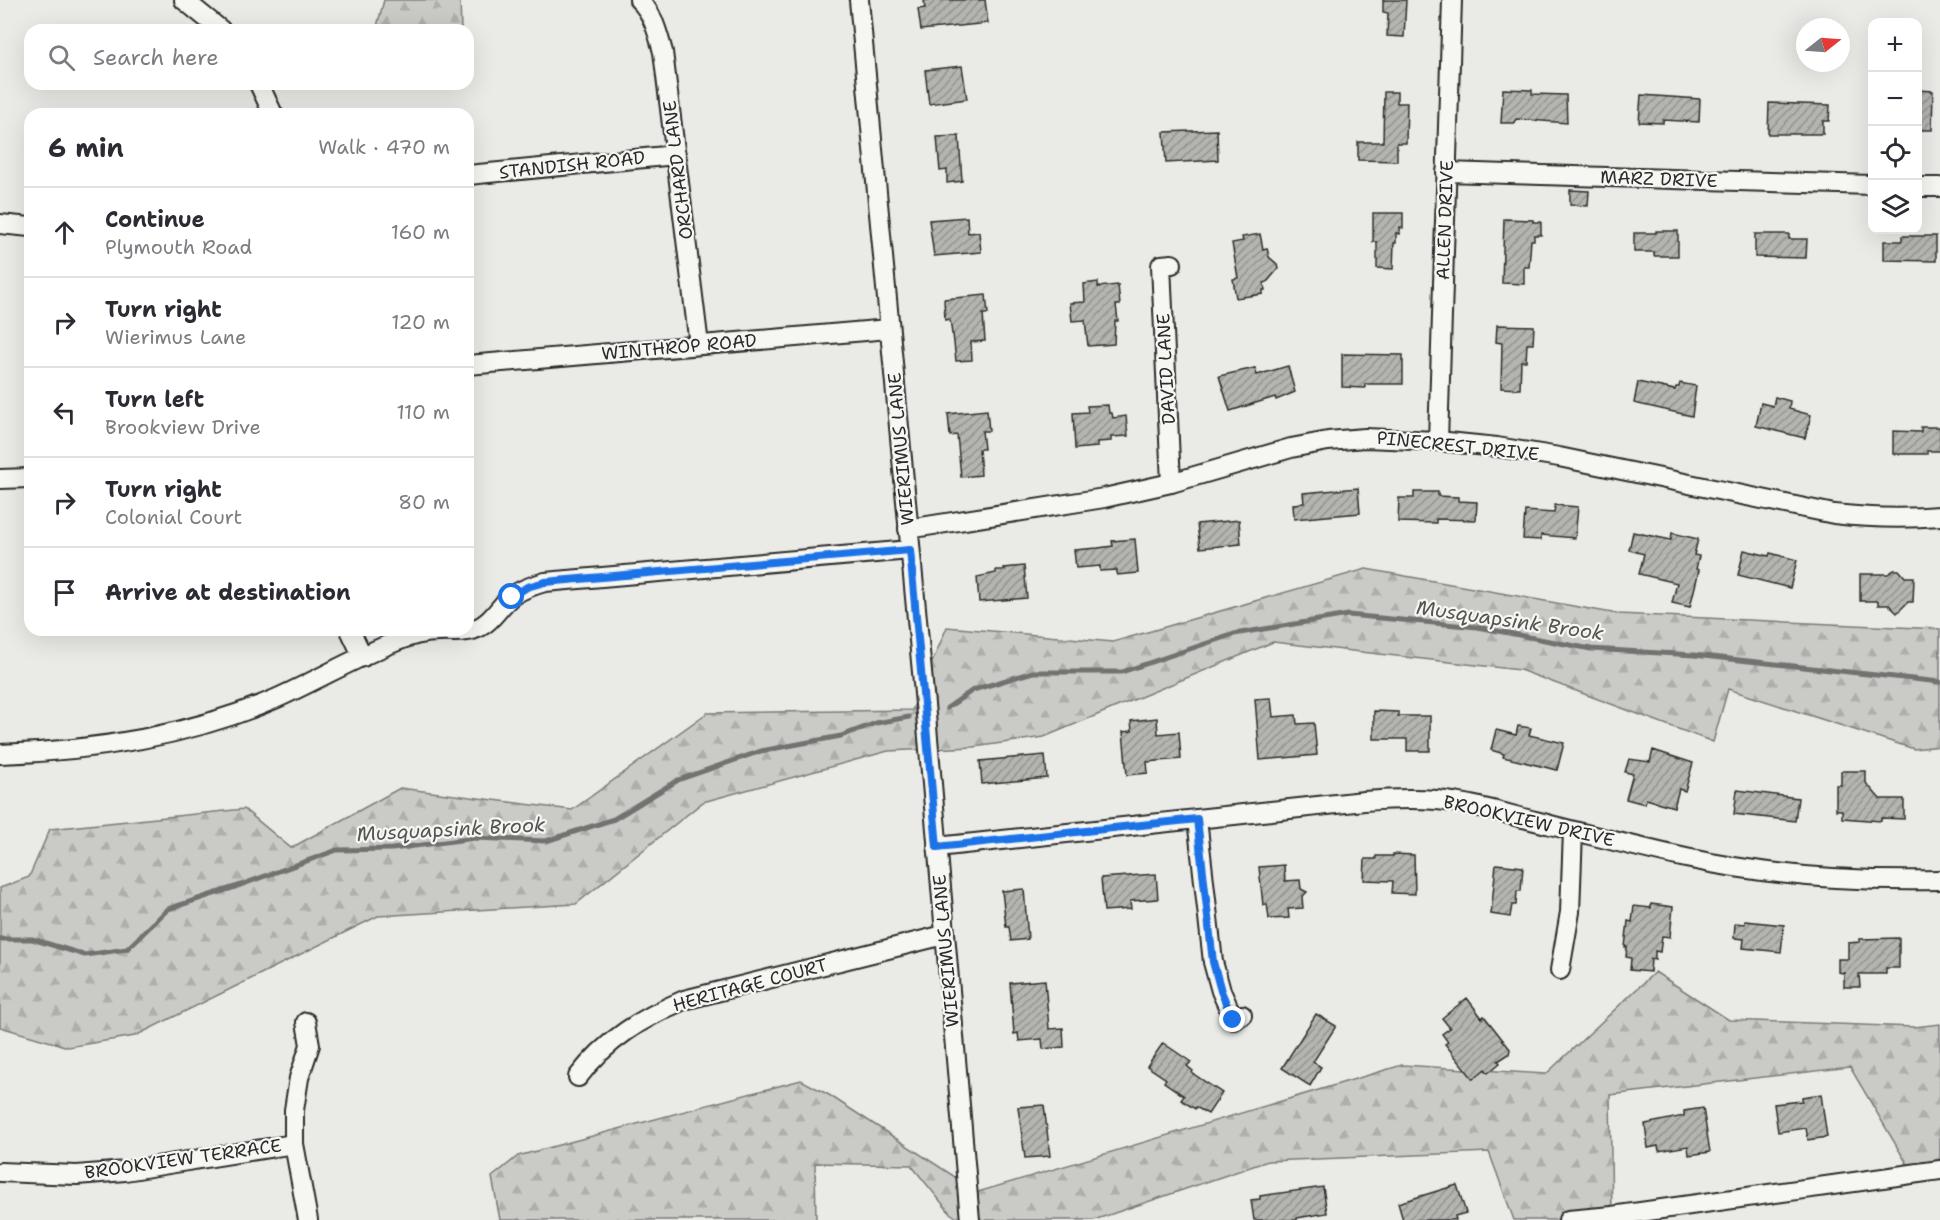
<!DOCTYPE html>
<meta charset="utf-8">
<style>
body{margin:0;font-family:"Shantell Sans",sans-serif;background:#f7f7f7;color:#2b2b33}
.controls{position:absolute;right:18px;top:18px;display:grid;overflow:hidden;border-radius:12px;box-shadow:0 6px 24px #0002}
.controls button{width:54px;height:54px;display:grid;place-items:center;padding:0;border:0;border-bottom:2px solid #e1e1e2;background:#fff;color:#2b2b33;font:30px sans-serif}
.compass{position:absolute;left:1796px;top:18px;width:54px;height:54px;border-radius:50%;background:#fff;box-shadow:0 6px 24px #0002;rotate:73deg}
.stop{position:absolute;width:18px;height:18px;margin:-14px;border:4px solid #1a73e8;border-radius:50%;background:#fff}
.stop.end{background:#1a73e8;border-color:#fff;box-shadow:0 2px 6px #0008}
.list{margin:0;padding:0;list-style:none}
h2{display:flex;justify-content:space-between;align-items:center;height:78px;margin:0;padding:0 24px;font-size:26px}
h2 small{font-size:20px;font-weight:400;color:#7c7c81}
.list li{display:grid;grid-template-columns:39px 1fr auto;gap:18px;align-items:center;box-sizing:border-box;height:90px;padding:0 24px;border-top:2px solid #e1e1e2}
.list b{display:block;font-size:22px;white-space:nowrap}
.list p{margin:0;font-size:20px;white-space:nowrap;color:#7c7c81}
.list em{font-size:20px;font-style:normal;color:#7c7c81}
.icon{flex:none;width:33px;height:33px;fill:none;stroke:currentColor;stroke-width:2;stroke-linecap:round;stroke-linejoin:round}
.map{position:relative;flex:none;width:1940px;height:1220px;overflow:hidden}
.search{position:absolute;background:#fff;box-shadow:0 6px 24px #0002;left:24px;top:24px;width:450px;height:66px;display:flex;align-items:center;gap:15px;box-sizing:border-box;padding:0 21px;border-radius:18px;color:#7c7c81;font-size:22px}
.panel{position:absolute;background:#fff;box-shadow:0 6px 24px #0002;left:24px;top:108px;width:450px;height:528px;border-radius:18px}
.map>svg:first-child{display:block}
.forest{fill:url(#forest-firs);stroke:#7a7a79;stroke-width:1.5}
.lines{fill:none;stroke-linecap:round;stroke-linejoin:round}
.stream{stroke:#727270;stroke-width:5}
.building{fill:url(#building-hatch);stroke:#2b2b2b;stroke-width:1.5}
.minor-casing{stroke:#2b2b2b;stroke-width:22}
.minor{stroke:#f6f6f2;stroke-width:18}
.route{stroke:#1a73e8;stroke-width:8}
.labels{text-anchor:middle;stroke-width:4.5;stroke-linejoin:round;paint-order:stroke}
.street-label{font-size:18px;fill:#2b2b2b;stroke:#f6f6f2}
.water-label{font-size:20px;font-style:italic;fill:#545453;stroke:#f6f6f2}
</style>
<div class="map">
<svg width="1940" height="1220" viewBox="0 0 1940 1220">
<defs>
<pattern id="forest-firs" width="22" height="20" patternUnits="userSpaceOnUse" patternTransform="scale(1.5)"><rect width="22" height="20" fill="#cacac7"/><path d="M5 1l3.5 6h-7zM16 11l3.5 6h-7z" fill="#aeaeab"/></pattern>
<pattern id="building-hatch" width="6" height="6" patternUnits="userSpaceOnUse" patternTransform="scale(1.5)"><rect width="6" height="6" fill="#b4b4b1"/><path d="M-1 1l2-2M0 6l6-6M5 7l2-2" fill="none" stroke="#939390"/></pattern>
</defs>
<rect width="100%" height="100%" fill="#eaeae6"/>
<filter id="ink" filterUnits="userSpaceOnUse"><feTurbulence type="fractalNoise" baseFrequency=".0167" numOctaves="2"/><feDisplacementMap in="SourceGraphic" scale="12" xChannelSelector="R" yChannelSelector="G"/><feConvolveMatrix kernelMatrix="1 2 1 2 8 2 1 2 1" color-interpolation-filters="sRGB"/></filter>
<g filter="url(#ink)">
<!-- forest -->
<g class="forest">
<path d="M384,0H460L461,30H376Z"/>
<path d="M1366,569L1618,614L1940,629V746L1914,749L1728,689L1713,742L1520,670L1273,642L1044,737L974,747L888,751L703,802L576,904L378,916L135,1036L68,1047L0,1027V888L29,877L50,829L244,809L291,848L400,788L572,810L707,713L912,710L947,627L1113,642Z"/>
<path d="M1655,972L1729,1020L1914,1027L1940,1024V1170L1913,1174L1850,1067L1610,1095L1612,1216L1568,1220H1514L1489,1152L1268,1161L1094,1220H960L950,1213L911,1165L815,1163L816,1220H500L492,1177L518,1156L801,1080L829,1095L978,1192L1402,1065L1546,1074Z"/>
</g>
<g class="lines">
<!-- stream -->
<g class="stream">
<path d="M947,708L973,690L1033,672H1122L1234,634L1348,615L1477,627L1591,649L1694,655L1940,682"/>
<path d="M0,939H32L85,955L127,949L168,909L235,887L337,850L392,849L475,838L546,841L614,819L678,780L761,751L841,736L876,723L909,717"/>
</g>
</g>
<!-- building -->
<g class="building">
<path d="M924,0H985L988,23L921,30L918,9L925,8Z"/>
<path d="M1383,0H1406L1404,37L1387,36L1388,13L1383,12Z"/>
<path d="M962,66L967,99L929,104L925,70Z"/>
<path d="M1503,89L1532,90V94L1566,95L1567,123L1516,119L1515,123H1501Z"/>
<path d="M1917,90L1933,91L1932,130H1917Z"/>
<path d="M1384,92H1397V103H1407L1406,143H1397V161L1358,160V142H1383Z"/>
<path d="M1641,95L1700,99L1699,122L1663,120V123L1639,122Z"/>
<path d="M1769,103L1830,105L1829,121H1823V134H1768Z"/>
<path d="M1217,130L1218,160L1166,163L1164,132Z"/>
<path d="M959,136L962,181L947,183V170L940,171L937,137Z"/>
<path d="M1570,190L1589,191L1588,206L1570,205Z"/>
<path d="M1373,213H1403V228L1400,227V234L1396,233V243H1394L1393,269L1377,268V242H1373Z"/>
<path d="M967,217L968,233L979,232L981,252L934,256L929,220Z"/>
<path d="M1504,219L1533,220V222H1541V235H1534V240H1531L1529,267H1524V284L1502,283Z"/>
<path d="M1656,231H1678V256H1654V252H1634V233H1656Z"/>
<path d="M1260,234L1263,249L1267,248L1269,257L1277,264L1278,269L1267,282L1264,283L1265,290H1263V294L1236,298L1233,279L1238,278L1232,243L1243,241L1242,237Z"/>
<path d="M1755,234H1789V239H1807L1806,258L1755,257Z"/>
<path d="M1902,236H1936V261L1884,260V241H1902Z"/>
<path d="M1098,282V287L1118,285L1120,305H1116L1118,321H1115L1114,344L1088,346L1085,320L1072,321L1070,303L1085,302L1084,284Z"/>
<path d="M986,295L988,314H983L985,341L971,342L972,360L956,361L953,334H952L950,319L945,320L944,299Z"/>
<path d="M1497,325L1534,326L1533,344H1527L1526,361H1521L1520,389L1501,388L1502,343L1496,342Z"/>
<path d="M1342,354L1403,355V384H1365V388L1342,387Z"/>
<path d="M1288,366L1295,392L1276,400L1275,397L1230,411L1219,376L1255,368L1257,375Z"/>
<path d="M1638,382L1675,390L1676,387H1679L1680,383L1696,386L1692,416L1634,403Z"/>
<path d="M1775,397L1790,401L1789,409L1811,415L1805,438L1756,426L1761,403L1773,406Z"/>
<path d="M1108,405L1109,413H1112L1113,418L1126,416L1128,436L1111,437V441L1097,442V447L1075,449L1073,413L1088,412L1087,406Z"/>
<path d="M987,410L989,431H982L984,449H979L981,475L961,477L957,435L950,436L948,414Z"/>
<path d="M1921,427H1940V451H1927V454H1893V431L1921,432Z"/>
<path d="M1358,488L1360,513L1294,519L1293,504L1304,503L1303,493Z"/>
<path d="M1414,492H1438V496L1458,497V501L1477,502L1476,520L1436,519V523L1398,522L1399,498H1414Z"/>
<path d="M1555,505L1578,507L1575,538L1541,535V540L1523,539L1525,511L1554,513Z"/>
<path d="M1239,520L1241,544L1200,548L1197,524Z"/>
<path d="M1633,532L1671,540L1672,533L1698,539L1694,555L1699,556L1696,569L1699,570L1690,607L1672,603L1677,583L1639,574L1644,554L1629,550Z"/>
<path d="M1135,539L1138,573L1117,575V570L1100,571V566L1076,568L1074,550L1098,548L1113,546L1112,541Z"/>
<path d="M1744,550L1769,556L1770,553L1797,560L1790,588L1738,575Z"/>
<path d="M1024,566L1027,598L979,602L977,577L996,573V570H1005L1004,568Z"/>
<path d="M1894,570H1899L1905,577H1914L1913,602H1908L1897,613L1889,605H1878V601H1860V574H1888Z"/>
<path d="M1271,698L1273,717L1296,715L1297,724L1314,723L1317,755L1260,760L1255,699Z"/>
<path d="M1374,711L1398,712V716H1430V751H1407V739H1374Z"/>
<path d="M1157,718L1158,734L1179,732L1181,759L1147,762L1148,773L1127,775L1123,732L1132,731L1131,721Z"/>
<path d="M1518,726L1531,728L1529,735L1564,743L1557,770L1503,757L1504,754L1491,750L1496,730L1516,735Z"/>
<path d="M1653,750L1693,763L1685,791L1679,789L1674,807L1646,799L1645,804L1626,799L1633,774L1625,772L1629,759L1650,762Z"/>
<path d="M1045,755L1047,778L982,784L980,761Z"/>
<path d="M1841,771H1866V783L1880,799H1904V819L1881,818V821L1842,818V810H1836V785H1841Z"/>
<path d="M1737,790L1798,798L1795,821L1734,814Z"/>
<path d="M1393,854L1414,855L1415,894L1392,893L1393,881L1364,880L1365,859H1376V856H1393Z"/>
<path d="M1496,864L1523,867L1521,891H1517L1516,905H1512L1510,917L1491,914Z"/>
<path d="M1284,865L1285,881L1300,880L1301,889L1307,892L1302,897L1303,908L1288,909L1289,918L1269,919L1267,904L1263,905L1259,867Z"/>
<path d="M1156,874L1158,899L1130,901L1131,909L1104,911L1101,878Z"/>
<path d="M1024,889L1028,939L1011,941L1009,927H1006L1002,891Z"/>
<path d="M1651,904L1673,907L1670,937L1662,936L1660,952L1655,951V960L1651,959L1650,972L1630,970L1631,958L1626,957L1627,947H1625L1628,921L1632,922L1634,906L1651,908Z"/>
<path d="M1745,921L1784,925L1781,952L1743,948L1744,939L1734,938L1735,923L1745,924Z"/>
<path d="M1899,938V968H1886V974H1859L1860,987H1844V973L1838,972V959H1848V943L1860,942V939Z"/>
<path d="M1045,980L1049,1029L1063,1028L1064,1047L1043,1049L1042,1039L1019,1041L1018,1033L1014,1034L1010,983Z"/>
<path d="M1467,998L1482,1018L1484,1016L1510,1049L1509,1054L1498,1061L1500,1063L1488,1073L1485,1069L1473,1079L1445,1044L1448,1042L1442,1034L1450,1028L1442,1018Z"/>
<path d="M1316,1014L1336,1026L1313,1062L1321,1067L1310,1086L1282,1068Z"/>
<path d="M1163,1043L1191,1062L1187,1066L1193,1071L1192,1073L1222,1093L1208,1114L1196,1107L1195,1109L1181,1100L1184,1096L1164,1082L1166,1079L1147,1066Z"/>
<path d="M1821,1094L1827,1137L1808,1140L1806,1128L1778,1132L1774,1104L1802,1101V1097Z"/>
<path d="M1044,1105L1050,1156L1025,1158L1018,1107Z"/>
<path d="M1703,1108L1710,1152L1689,1155L1688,1146L1659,1151L1658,1146L1648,1148L1645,1124L1684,1116V1111Z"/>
<path d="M1457,1185L1466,1213L1455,1216L1456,1220H1403L1398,1203Z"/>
<path d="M1323,1187L1327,1213L1297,1218V1220H1254L1251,1200L1260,1199V1196Z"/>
</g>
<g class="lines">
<!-- minor casing -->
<g class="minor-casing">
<g id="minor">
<path d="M184,0L221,30"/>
<path d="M639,0C653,13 658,34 663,52L699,345"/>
<path d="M859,0L926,715L970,1220"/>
<path d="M259,84L273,114"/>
<path d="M1446,172L1872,185"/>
<path d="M468,175L676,155"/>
<path d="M1918,187H1940"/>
<path d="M0,224L30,227"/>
<path d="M468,365L889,329"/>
<path d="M1438,441L1452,0"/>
<path d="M0,479L30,478"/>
<path d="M1171,483L1161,265L1172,264"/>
<path d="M908,529L1104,498L1171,483L1291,448L1328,441L1365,438L1438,441L1497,447L1559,457L1834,514C1870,518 1904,519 1940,516"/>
<path d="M350,630L363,657"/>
<path d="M0,754C94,751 189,736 275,699C316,681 354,658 395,642C409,636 424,632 439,632C451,631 463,634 475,629C491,624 499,606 512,596C522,589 534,585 545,582L910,550"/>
<path d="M1197,819L1213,962L1221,991L1234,1020L1242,1015"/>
<path d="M937,847L1364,801C1389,799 1413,798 1437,800C1471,803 1503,813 1535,821C1586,834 1636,847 1686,858C1770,876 1855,882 1940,880"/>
<path d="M1560,970L1570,912L1573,831"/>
<path d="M306,1022L310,1045L299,1078L294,1110V1144L308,1220"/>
<path d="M578,1077C606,1040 642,1018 684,1000L944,935"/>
<path d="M0,1172L77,1175L125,1171L294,1144"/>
<path d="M1568,1220L1612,1216L1940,1170"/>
</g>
</g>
<!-- minor -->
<use href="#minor" class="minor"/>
</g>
</g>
<g class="lines" filter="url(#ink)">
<!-- route -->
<path class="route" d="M512,597L527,587L545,582L910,550L937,847L1197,819L1213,962L1221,991L1233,1020"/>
</g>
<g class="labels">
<!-- street labels -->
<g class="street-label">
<text transform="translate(572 165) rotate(-6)" y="6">STANDISH ROAD</text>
<text transform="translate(678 170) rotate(-97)" y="6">ORCHARD LANE</text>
<text transform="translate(1659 179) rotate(2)" y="6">MARZ DRIVE</text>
<text transform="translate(1445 220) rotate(-88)" y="6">ALLEN DRIVE</text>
<text transform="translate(679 347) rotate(-5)" y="6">WINTHROP ROAD</text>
<text transform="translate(1166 369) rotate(-93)" y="6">DAVID LANE</text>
<text transform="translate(1458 446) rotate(6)" y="6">PINECREST DRIVE</text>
<text transform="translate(901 449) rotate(-95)" y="6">WIERIMUS LANE</text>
<text transform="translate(1529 821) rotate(13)" y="6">BROOKVIEW DRIVE</text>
<text transform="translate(946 951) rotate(-95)" y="6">WIERIMUS LANE</text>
<text transform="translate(750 985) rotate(-15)" y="6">HERITAGE COURT</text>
<text transform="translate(183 1159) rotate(-8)" y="6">BROOKVIEW TERRACE</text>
</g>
<!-- water labels -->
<g class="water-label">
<text transform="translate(1510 620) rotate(8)" y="7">Musquapsink Brook</text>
<text transform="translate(451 829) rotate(-3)" y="7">Musquapsink Brook</text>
</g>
</g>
</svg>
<div class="controls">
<button>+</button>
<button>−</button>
<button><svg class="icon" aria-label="locate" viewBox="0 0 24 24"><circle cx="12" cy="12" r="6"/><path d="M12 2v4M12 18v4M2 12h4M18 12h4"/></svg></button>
<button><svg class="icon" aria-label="layers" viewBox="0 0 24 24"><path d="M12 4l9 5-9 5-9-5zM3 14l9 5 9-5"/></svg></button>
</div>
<svg class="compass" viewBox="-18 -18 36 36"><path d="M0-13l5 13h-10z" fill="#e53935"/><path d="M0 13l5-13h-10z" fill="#7c7c81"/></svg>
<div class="stop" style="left:512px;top:597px"></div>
<div class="stop end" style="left:1233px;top:1020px"></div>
<div class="search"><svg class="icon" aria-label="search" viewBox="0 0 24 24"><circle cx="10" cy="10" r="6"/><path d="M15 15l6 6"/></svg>Search here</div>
<section class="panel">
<h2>6 min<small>Walk · 470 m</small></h2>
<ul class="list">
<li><svg class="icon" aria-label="ahead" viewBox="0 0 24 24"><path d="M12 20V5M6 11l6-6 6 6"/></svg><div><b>Continue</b><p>Plymouth Road</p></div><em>160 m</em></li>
<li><svg class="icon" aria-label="right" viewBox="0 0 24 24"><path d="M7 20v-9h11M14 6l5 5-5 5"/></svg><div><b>Turn right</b><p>Wierimus Lane</p></div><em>120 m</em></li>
<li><svg class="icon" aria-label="left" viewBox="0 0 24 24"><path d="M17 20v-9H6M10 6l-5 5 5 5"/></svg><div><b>Turn left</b><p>Brookview Drive</p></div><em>110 m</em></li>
<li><svg class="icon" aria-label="right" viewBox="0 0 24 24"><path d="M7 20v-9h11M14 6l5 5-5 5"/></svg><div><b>Turn right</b><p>Colonial Court</p></div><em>80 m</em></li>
<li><svg class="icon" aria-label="arrive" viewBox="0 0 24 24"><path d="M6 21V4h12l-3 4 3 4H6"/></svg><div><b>Arrive at destination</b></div></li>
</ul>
</section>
</div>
